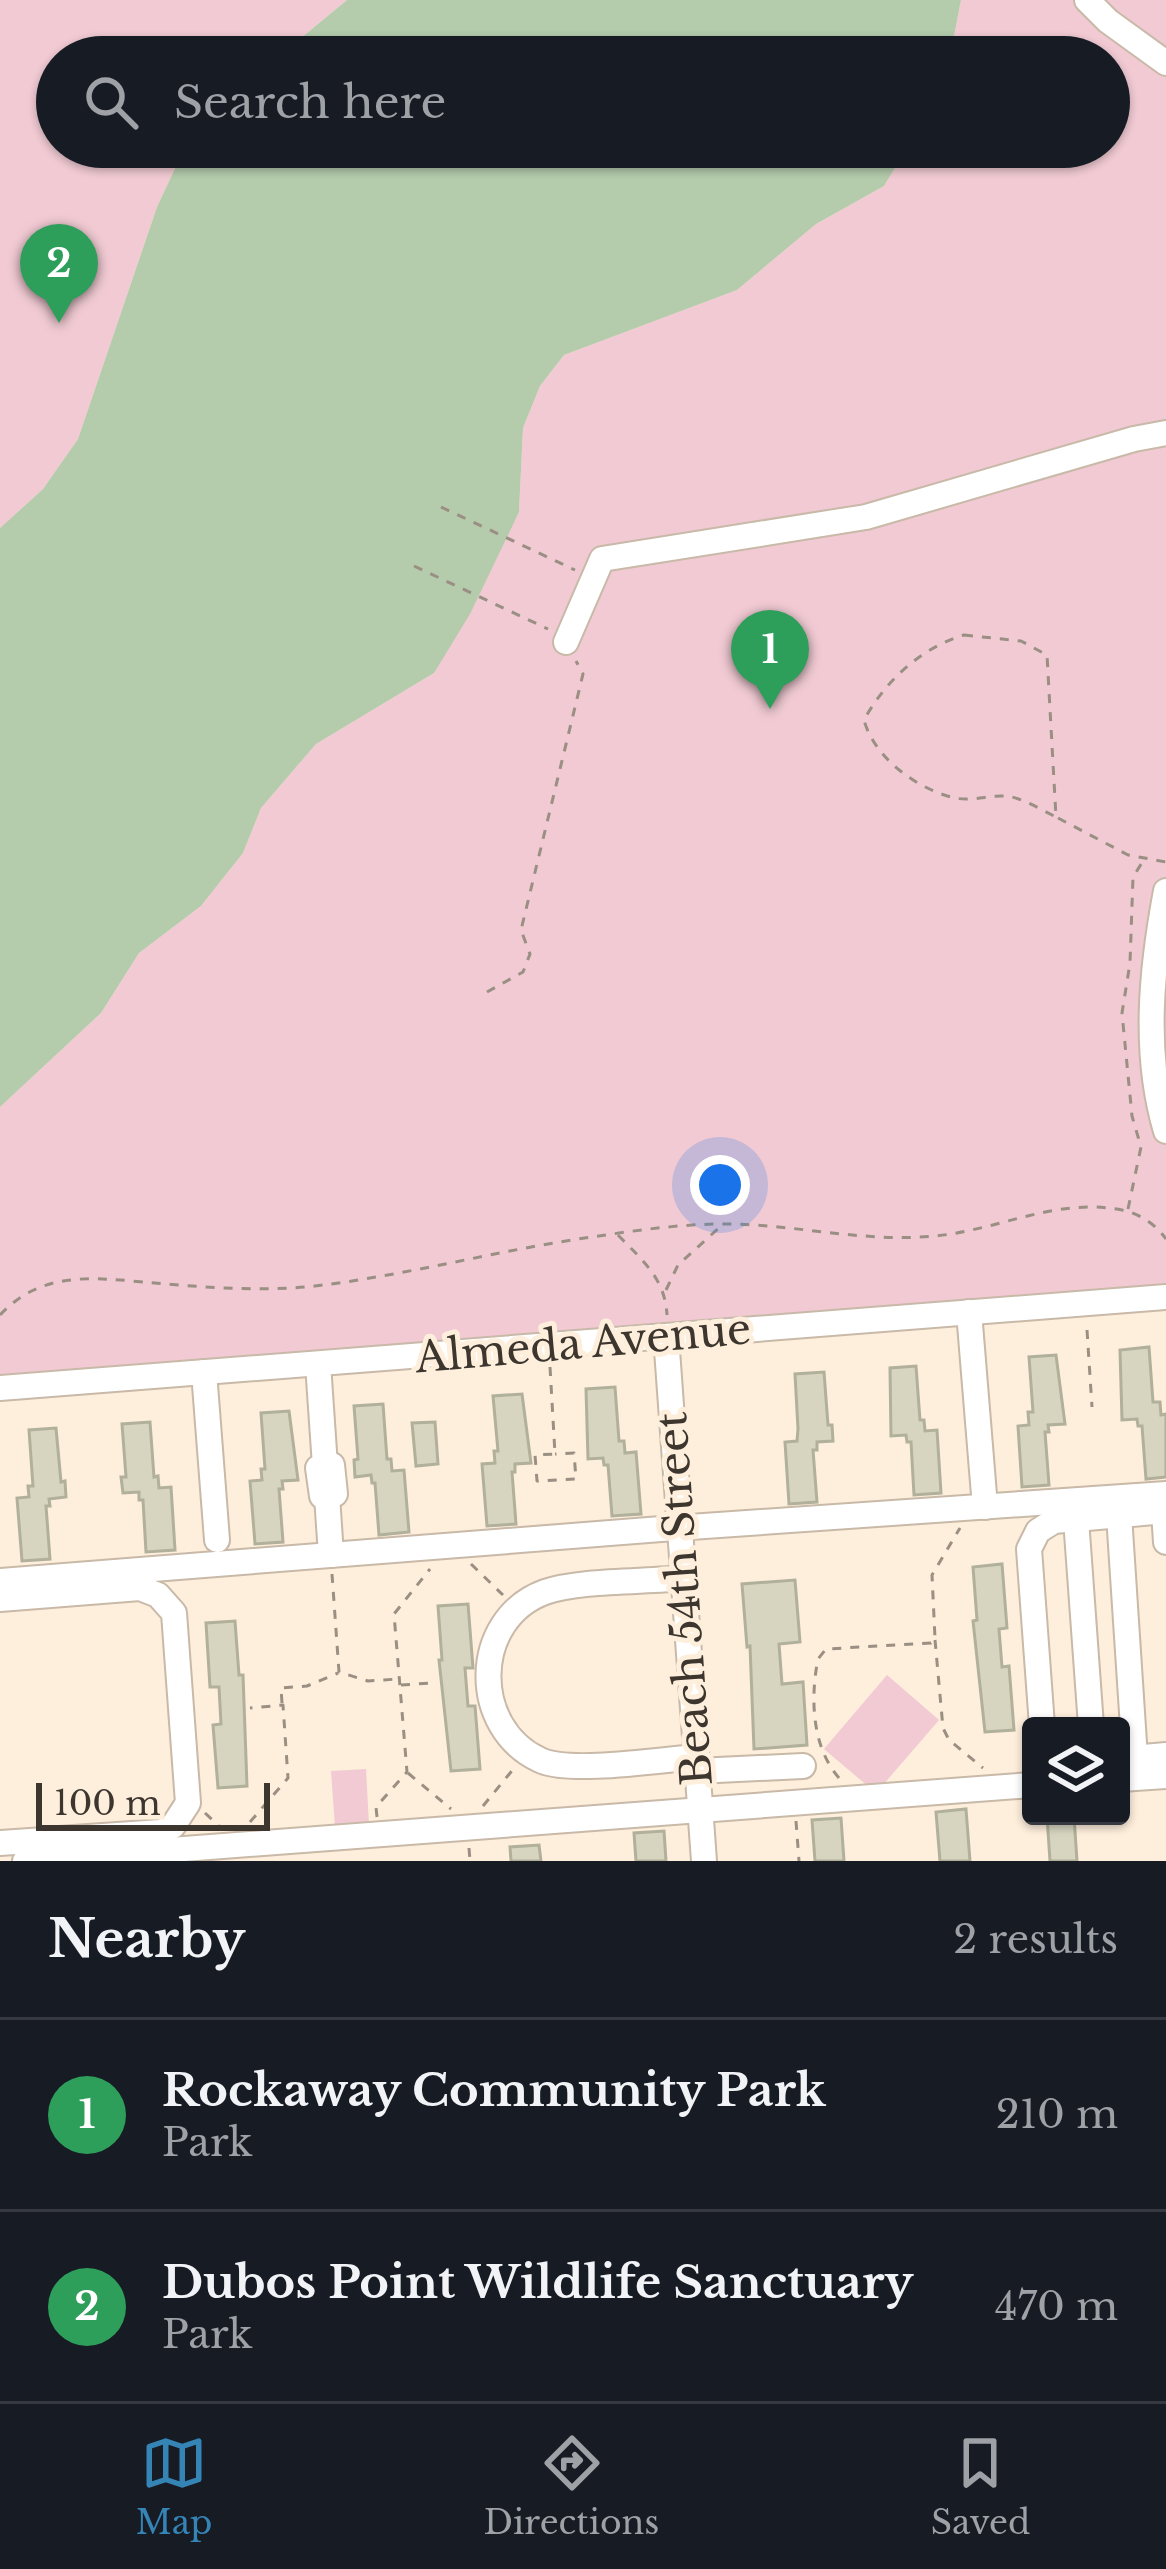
<!DOCTYPE html>
<style>
body{margin:0;font-family:"Libre Baskerville",serif;background:#242831;color:#f1f3f6}
.controls{position:absolute;right:36px;bottom:36px;display:grid;overflow:hidden;border-radius:12px;box-shadow:0 3px 9px #0004}
.controls button{width:108px;height:108px;display:grid;place-items:center;padding:0;border:0;border-bottom:3px solid #363941;background:#171b24;color:#f1f3f6;font:60px sans-serif}
.scale{position:absolute;left:36px;bottom:30px;width:234px;box-sizing:border-box;padding-left:12px;border:6px solid #3c362f;border-top:0;font-size:33px;line-height:42px;white-space:nowrap;color:#3c362f;-webkit-text-stroke:9px #feeedc;paint-order:stroke}
.you{position:absolute;left:720px;top:1185px;width:42px;height:42px;margin:-30px;border:9px solid #fff;border-radius:50%;background:#1a73e8;box-shadow:0 0 0 18px #1a73e833}
.badge{display:grid;place-items:center;width:78px;height:78px;border-radius:50%;background:#3584b6;color:#fff;font-size:39px;font-weight:700}
.pin{position:absolute;translate:-50% -99px;filter:drop-shadow(0 3px 6px #0008)}
.pin::after{content:'';position:absolute;top:63px;width:42px;height:36px;background:inherit;clip-path:polygon(0 0,100% 0,50% 100%)}
.list{margin:0;padding:0;list-style:none}
h2{display:flex;justify-content:space-between;align-items:center;height:156px;margin:0;padding:0 48px;font-size:51px}
h2 small{font-size:39px;font-weight:400;color:#9ea1a6}
.list li{display:grid;grid-template-columns:78px 1fr auto;gap:36px;align-items:center;box-sizing:border-box;height:192px;padding:0 48px;border-top:3px solid #363941}
.list b{display:block;font-size:45px;white-space:nowrap}
.list p{margin:0;font-size:39px;white-space:nowrap;color:#9ea1a6}
.list em{font-size:39px;font-style:normal;color:#9ea1a6}
.icon{flex:none;width:66px;height:66px;fill:none;stroke:currentColor;stroke-width:2;stroke-linecap:round;stroke-linejoin:round}
.map{position:relative;flex:none;width:1166px;height:1861px;overflow:hidden}
.search{position:absolute;background:#171b24;box-shadow:0 3px 9px #0004;left:36px;right:36px;top:36px;height:132px;display:flex;align-items:center;gap:30px;box-sizing:border-box;padding:0 42px;border-radius:66px;color:#9ea1a6;font-size:45px}
.sheet{height:540px;background:#171b24}
nav{display:flex;justify-content:space-around;align-items:center;box-sizing:border-box;height:168px;border-top:3px solid #363941;background:#171b24;font-size:33px;color:#9ea1a6}
nav a{display:grid;justify-items:center;gap:6px}
nav .on{color:#3584b6}
.map>svg:first-child{display:block}
.green{fill:#f1cad3}
.water{fill:#b4cbac}
.building{fill:#d7d5c0;stroke:#b1b09b;stroke-width:3}
.lines{fill:none;stroke-linecap:round;stroke-linejoin:round}
.minor-casing{stroke:#c8b9a8;stroke-width:28}
.path{stroke:#9a8f83;stroke-width:3;stroke-dasharray:9 9;stroke-linecap:butt}
.minor{stroke:#fff;stroke-width:24}
.labels{text-anchor:middle;stroke-width:10;stroke-linejoin:round;paint-order:stroke}
.street-label{font-size:42px;fill:#3c362f;stroke:#feeedc}
</style>
<div class="map">
<svg width="1166" height="1861" viewBox="0 0 1166 1861">
<rect width="100%" height="100%" fill="#feeedc"/>
<!-- green -->
<g class="green">
<path d="M0,0H347L278,57H57V147H185L157,207L78,439L43,489L0,528Z"/>
<path d="M961,0H1166V1297L0,1388V1107L101,1013L139,953L201,906L243,853L261,808L316,744L434,673L519,512L523,428L540,386L564,355L737,290L816,224L884,186L908,147H1109V57H950Z"/>
<path d="M887,1675L939,1720L876,1793L824,1749Z"/>
<path d="M366,1769L369,1825L335,1827L331,1771Z"/>
</g>
<!-- water -->
<g class="water">
<path d="M347,0H961L950,57H278Z"/>
<path d="M185,147H908L884,186L816,224L737,290L564,355L540,386L523,428L519,512L470,614L434,673L316,744L261,808L243,853L201,906L139,953L101,1013L0,1107V528L43,489L78,439L157,207Z"/>
</g>
<!-- building -->
<g class="building">
<path d="M1149,1347L1153,1402H1160L1161,1415L1166,1414V1477L1146,1479L1142,1426H1138L1137,1419L1122,1420L1120,1350Z"/>
<path d="M1056,1355L1065,1424L1048,1425L1049,1432H1045L1049,1485L1022,1487L1018,1426L1029,1425L1028,1412H1033L1029,1357Z"/>
<path d="M916,1366L920,1420H924L925,1431L937,1430L941,1493L914,1495L911,1442H907L906,1435L891,1436L890,1368Z"/>
<path d="M824,1372L828,1425H832L833,1441L817,1442V1450H813L817,1502L789,1504L785,1442L797,1441L798,1429L795,1374Z"/>
<path d="M615,1387L619,1441H624L625,1453L636,1452L641,1514L612,1516L608,1465H604L603,1458L588,1459L586,1389Z"/>
<path d="M522,1394L531,1463L515,1464V1472H512L516,1524L487,1526L482,1464L495,1463L494,1451H498L493,1396Z"/>
<path d="M383,1404L387,1459H391L392,1471L404,1470L409,1532L379,1535L375,1483H372L371,1475L355,1477L354,1460L358,1459L354,1406Z"/>
<path d="M289,1411L298,1480L282,1481L283,1489H279L283,1542L255,1544L250,1481L262,1480L261,1469H265L261,1413Z"/>
<path d="M150,1422L154,1477L158,1476L159,1488L171,1487L175,1550L146,1552L143,1500H139V1492L123,1493L121,1477H126L122,1424Z"/>
<path d="M435,1422L438,1464L416,1466L412,1423Z"/>
<path d="M56,1428L61,1482L65,1481L66,1497L49,1499L50,1506H46L50,1559L22,1561L17,1498L29,1497L28,1486H33L29,1430Z"/>
<path d="M1002,1564L1007,1628L999,1629L1002,1667L1009,1666L1014,1730L985,1732L973,1621L977,1620L973,1567Z"/>
<path d="M795,1580L800,1642L779,1644L782,1684L803,1682L807,1745L754,1749L750,1646L747,1647L742,1584Z"/>
<path d="M468,1604L473,1668H465L468,1706H475L480,1769L451,1771L439,1660H442L438,1606Z"/>
<path d="M235,1621L239,1675H243L247,1786L218,1788L213,1725L221,1724L219,1687H210L206,1623Z"/>
<path d="M966,1809L970,1861H940L936,1812Z"/>
<path d="M1047,1816H1074L1077,1861H1050Z"/>
<path d="M841,1818L844,1861H815L812,1820Z"/>
<path d="M664,1831L666,1861H636L634,1833Z"/>
<path d="M539,1845L541,1861H511L510,1847Z"/>
</g>
<g class="lines">
<!-- minor casing -->
<g class="minor-casing">
<g id="minor">
<path d="M1087,0L1108,21L1166,63"/>
<path d="M566,642L602,559L866,517L1134,439L1166,433"/>
<path d="M1166,891C1151,970 1143,1054 1166,1131"/>
<path d="M969,1312L985,1507"/>
<path d="M666,1336L704,1861"/>
<path d="M318,1364L325,1466"/>
<path d="M204,1372L217,1540"/>
<path d="M0,1388L1166,1297"/>
<path d="M332,1465L335,1494L322,1496L318,1468Z"/>
<path d="M327,1496L331,1555"/>
<path d="M1164,1511L1166,1542"/>
<path d="M1119,1515L1135,1758"/>
<path d="M1076,1519L1091,1726"/>
<path d="M683,1578C645,1582 578,1580 545,1592C471,1619 470,1728 540,1760C570,1774 659,1760 696,1757"/>
<path d="M0,1581L661,1529L1166,1494"/>
<path d="M0,1599L140,1588L158,1595L174,1613L188,1803L173,1826L161,1832L0,1843"/>
<path d="M1042,1726L1029,1549L1038,1531L1054,1521L1166,1511"/>
<path d="M1121,1759L1166,1755"/>
<path d="M697,1771L803,1766"/>
<path d="M1121,1779L1166,1776"/>
<path d="M25,1861L1031,1785"/>
</g>
</g>
<!-- path -->
<g class="path">
<path d="M441,507L575,570"/>
<path d="M414,566L548,629"/>
<path d="M964,635L1021,641L1047,655L1056,817C1042,810 1027,801 1012,797C995,793 974,802 955,798C916,789 874,757 864,720C886,680 921,648 964,635Z"/>
<path d="M1058,818L1128,855L1166,862"/>
<path d="M487,992L523,972L530,954L521,930L583,674L576,661"/>
<path d="M1128,1209L1141,1147L1132,1116L1122,1013L1130,963L1133,877L1145,858"/>
<path d="M618,1235C642,1260 665,1278 667,1315"/>
<path d="M666,1290L678,1265L721,1226"/>
<path d="M0,1315C40,1272 89,1277 143,1282C199,1287 259,1292 315,1286C409,1275 499,1250 592,1237C645,1229 701,1221 755,1225C815,1229 874,1242 935,1236C999,1230 1057,1197 1122,1210C1141,1214 1156,1225 1166,1239"/>
<path d="M1087,1330L1092,1407"/>
<path d="M550,1367L555,1454L535,1455L537,1481L576,1479L574,1453L555,1454"/>
<path d="M471,1564L503,1595"/>
<path d="M332,1574L339,1672L368,1681L398,1679"/>
<path d="M935,1640L943,1728L949,1740L983,1768"/>
<path d="M401,1685L431,1683"/>
<path d="M282,1703L281,1688L307,1686L338,1673"/>
<path d="M408,1773L451,1809"/>
<path d="M839,1778C812,1747 810,1699 818,1659L826,1649L931,1643L935,1638L932,1575L960,1528"/>
<path d="M483,1806L515,1767"/>
<path d="M205,1813L220,1827"/>
<path d="M377,1817L376,1807L407,1772L394,1614L430,1569"/>
<path d="M796,1821L799,1861"/>
<path d="M250,1822L288,1778L283,1705L250,1708"/>
<path d="M469,1848L470,1861"/>
</g>
<!-- minor -->
<use href="#minor" class="minor"/>
</g>
<g class="labels">
<!-- street labels -->
<g class="street-label">
<text transform="translate(583 1343) rotate(-5)" y="15">Almeda Avenue</text>
<text transform="translate(684 1599) rotate(-94)" y="15">Beach 54th Street</text>
</g>
</g>
</svg>
<div class="controls">
<button><svg class="icon" aria-label="layers" viewBox="0 0 24 24"><path d="M12 4l9 5-9 5-9-5zM3 14l9 5 9-5"/></svg></button>
</div>
<div class="scale">100 m</div>
<div class="you"></div>
<div class="pin badge" style="left:770px;top:709px;background:#2e9e5b">1</div>
<div class="pin badge" style="left:59px;top:323px;background:#2e9e5b">2</div>
<div class="search"><svg class="icon" aria-label="search" viewBox="0 0 24 24"><circle cx="10" cy="10" r="6"/><path d="M15 15l6 6"/></svg>Search here</div>
</div>
<section class="sheet">
<h2>Nearby<small>2 results</small></h2>
<ul class="list">
<li><span class="badge" style="background:#2e9e5b">1</span><div><b>Rockaway Community Park</b><p>Park</p></div><em>210 m</em></li>
<li><span class="badge" style="background:#2e9e5b">2</span><div><b>Dubos Point Wildlife Sanctuary</b><p>Park</p></div><em>470 m</em></li>
</ul>
</section>
<nav>
<a class="on"><svg class="icon" aria-label="map" viewBox="0 0 24 24"><path d="M3 6l6-2 6 2 6-2v14l-6 2-6-2-6 2zM9 4v14M15 6v14"/></svg>Map</a>
<a><svg class="icon" aria-label="directions" viewBox="0 0 24 24"><path d="M12 3l9 9-9 9-9-9zM9 14v-3h6M13 9l2 2-2 2"/></svg>Directions</a>
<a><svg class="icon" aria-label="saved" viewBox="0 0 24 24"><path d="M7 4h10v16l-5-4-5 4z"/></svg>Saved</a>
</nav>
